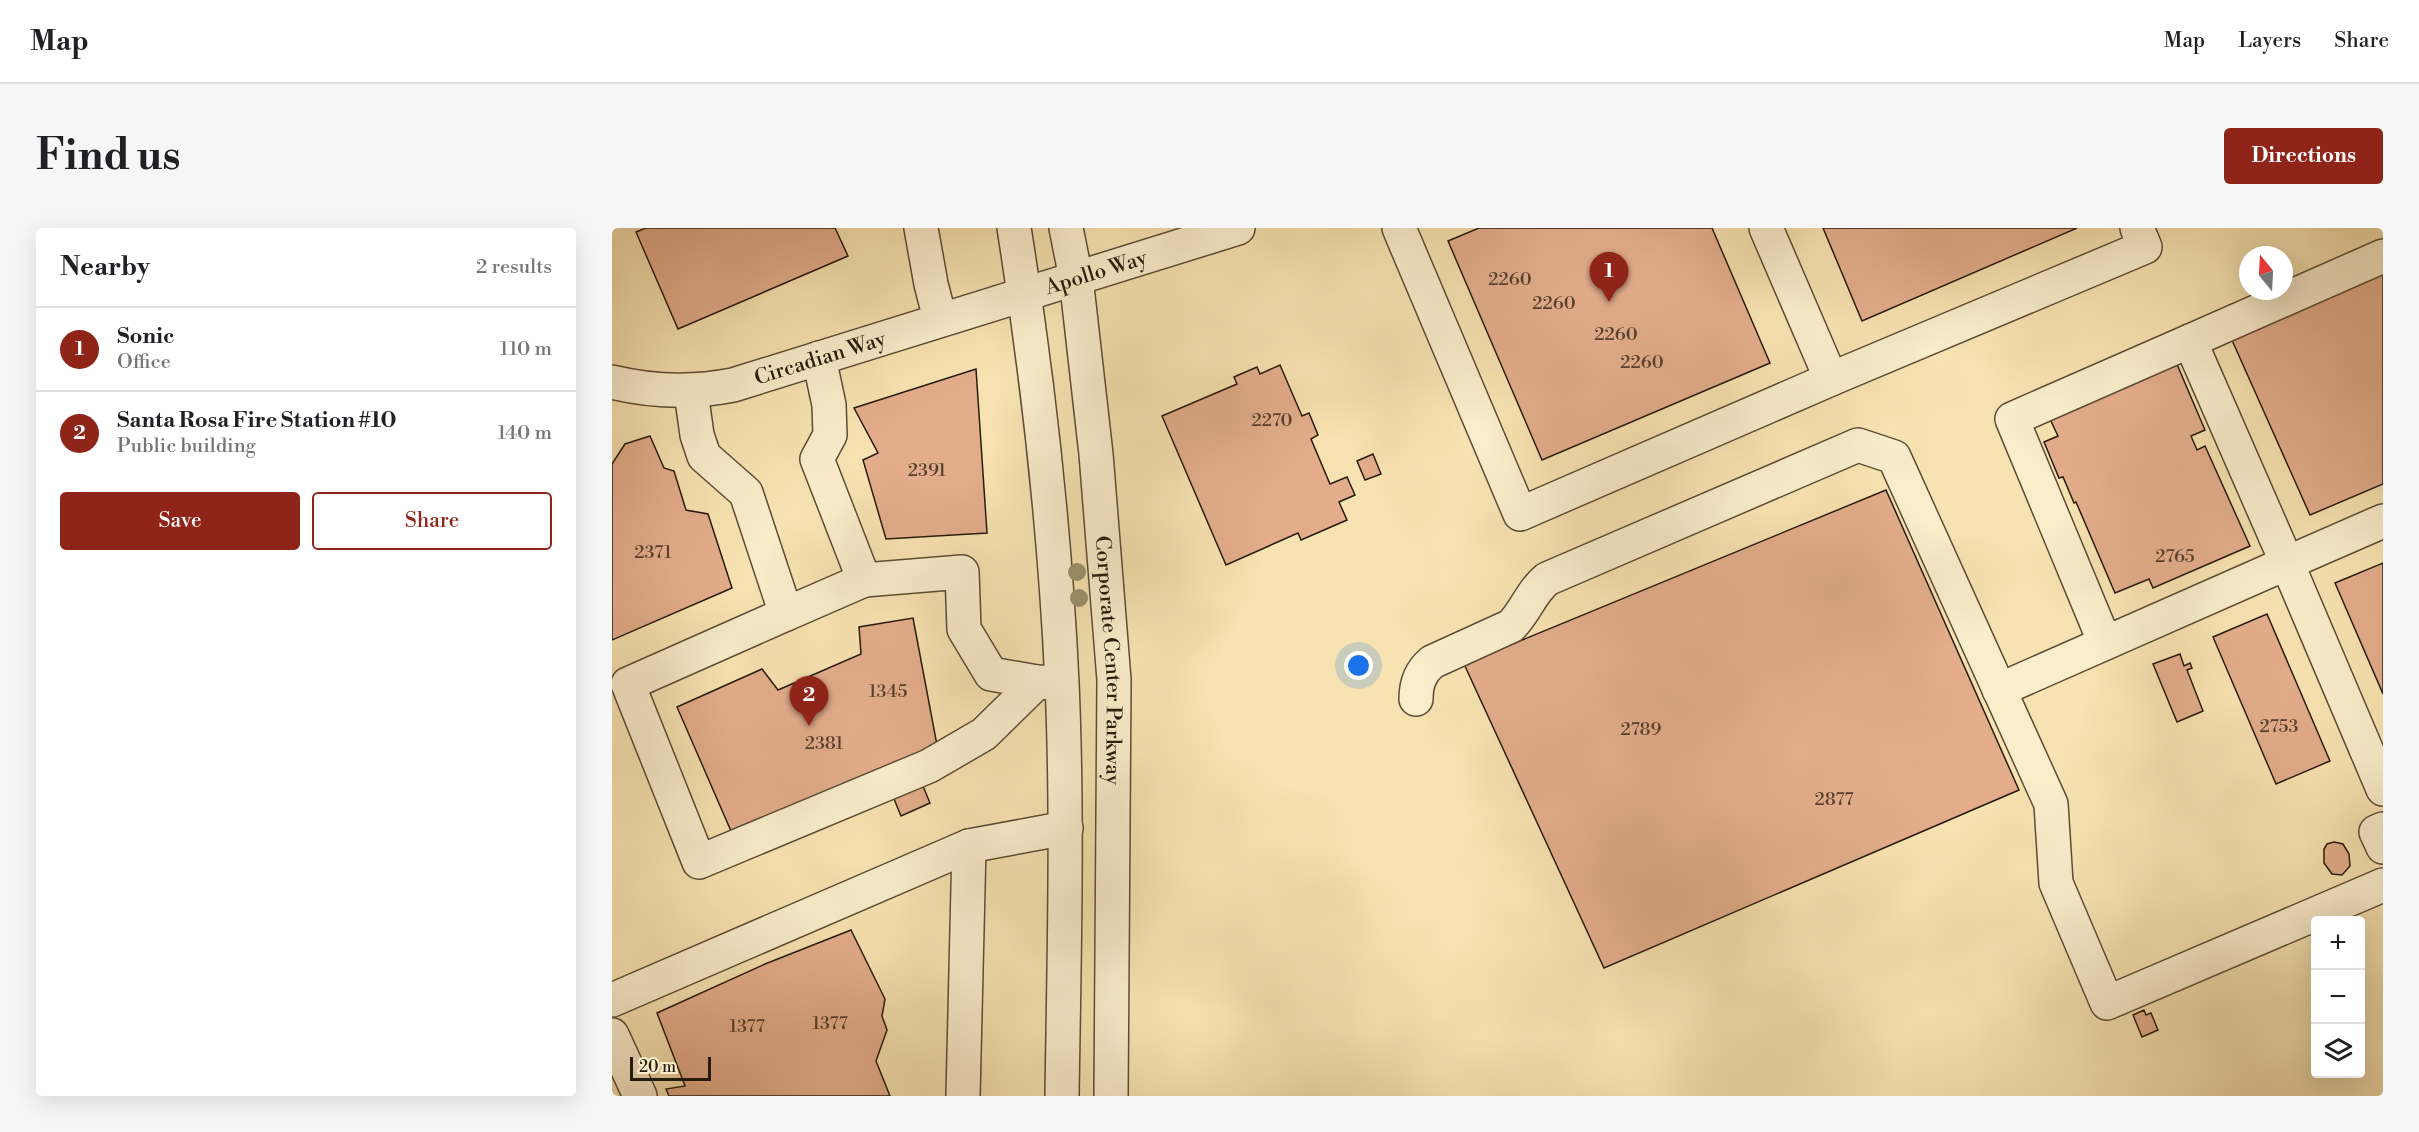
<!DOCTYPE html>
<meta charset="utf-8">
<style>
body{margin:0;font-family:"Libre Bodoni",serif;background:#f6f6f6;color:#202124}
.controls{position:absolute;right:18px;bottom:18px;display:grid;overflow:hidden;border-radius:6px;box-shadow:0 6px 24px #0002}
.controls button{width:54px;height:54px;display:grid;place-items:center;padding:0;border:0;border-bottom:2px solid #e0e0e0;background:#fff;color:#202124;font:30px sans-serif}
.compass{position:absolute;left:1627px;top:18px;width:54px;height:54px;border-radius:50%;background:#fff;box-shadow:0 6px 24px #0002;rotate:342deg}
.scale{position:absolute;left:18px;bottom:15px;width:81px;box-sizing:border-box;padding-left:6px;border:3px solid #271b0d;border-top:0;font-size:16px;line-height:21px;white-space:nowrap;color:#271b0d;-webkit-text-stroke:4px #faedcc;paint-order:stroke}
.you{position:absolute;left:747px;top:438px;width:21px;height:21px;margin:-15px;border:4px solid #fff;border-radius:50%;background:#1a73e8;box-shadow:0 0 0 9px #1a73e833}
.badge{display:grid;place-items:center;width:39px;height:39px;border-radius:50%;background:#8f2418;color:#fff;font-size:20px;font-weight:700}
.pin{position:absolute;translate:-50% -50px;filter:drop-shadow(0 2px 3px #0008)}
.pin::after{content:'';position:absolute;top:32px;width:21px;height:18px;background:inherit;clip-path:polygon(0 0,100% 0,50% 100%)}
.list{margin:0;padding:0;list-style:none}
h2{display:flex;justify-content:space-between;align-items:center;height:78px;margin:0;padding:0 24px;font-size:26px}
h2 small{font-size:20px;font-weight:400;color:#757577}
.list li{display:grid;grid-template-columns:39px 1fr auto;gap:18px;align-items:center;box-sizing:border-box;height:84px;padding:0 24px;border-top:2px solid #e0e0e0}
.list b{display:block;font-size:22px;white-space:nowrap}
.list p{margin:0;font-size:20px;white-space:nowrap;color:#757577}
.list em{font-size:20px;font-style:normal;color:#757577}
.actions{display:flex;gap:12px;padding:18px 24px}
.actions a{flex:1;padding:14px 0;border:2px solid #8f2418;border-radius:6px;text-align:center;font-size:21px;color:#8f2418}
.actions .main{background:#8f2418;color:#fff}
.icon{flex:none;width:33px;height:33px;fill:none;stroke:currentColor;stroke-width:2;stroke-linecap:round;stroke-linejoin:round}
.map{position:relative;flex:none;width:1771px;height:868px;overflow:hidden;border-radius:6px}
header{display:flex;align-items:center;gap:36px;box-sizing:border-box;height:84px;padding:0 30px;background:#fff;border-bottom:2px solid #e0e0e0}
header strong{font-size:28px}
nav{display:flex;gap:33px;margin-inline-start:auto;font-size:21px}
.intro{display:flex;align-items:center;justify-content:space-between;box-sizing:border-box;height:144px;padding:0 36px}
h1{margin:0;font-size:42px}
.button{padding:15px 27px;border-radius:6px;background:#8f2418;color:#fff;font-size:21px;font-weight:700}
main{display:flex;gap:36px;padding:0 36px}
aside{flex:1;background:#fff;border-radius:6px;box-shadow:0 6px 24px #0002}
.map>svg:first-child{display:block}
.building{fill:#e3ad8c;stroke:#271b0d;stroke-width:1.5}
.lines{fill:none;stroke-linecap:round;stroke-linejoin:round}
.minor-casing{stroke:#5b4d36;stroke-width:36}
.minor{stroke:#faedcc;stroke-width:33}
.tree{fill:#9c916c}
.labels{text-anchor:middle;stroke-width:4.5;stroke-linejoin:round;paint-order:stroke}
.number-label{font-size:18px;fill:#56402d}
.street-label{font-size:21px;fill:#271b0d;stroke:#faedcc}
</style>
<header>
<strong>Map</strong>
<nav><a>Map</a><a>Layers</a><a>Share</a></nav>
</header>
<div class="intro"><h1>Find us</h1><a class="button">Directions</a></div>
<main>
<aside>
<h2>Nearby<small>2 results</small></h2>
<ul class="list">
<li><span class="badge">1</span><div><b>Sonic</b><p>Office</p></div><em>110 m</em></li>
<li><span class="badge">2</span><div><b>Santa Rosa Fire Station #10</b><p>Public building</p></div><em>140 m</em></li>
</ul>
<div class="actions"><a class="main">Save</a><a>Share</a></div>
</aside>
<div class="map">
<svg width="1771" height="868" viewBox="0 0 1771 868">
<rect width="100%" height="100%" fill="#f7e3b1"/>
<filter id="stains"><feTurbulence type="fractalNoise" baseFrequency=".00333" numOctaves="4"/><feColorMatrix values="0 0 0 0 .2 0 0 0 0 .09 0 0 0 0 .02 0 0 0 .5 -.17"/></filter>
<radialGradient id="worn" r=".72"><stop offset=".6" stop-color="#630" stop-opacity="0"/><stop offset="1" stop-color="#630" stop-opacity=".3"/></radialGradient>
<!-- building -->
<g class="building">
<path d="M34,0H223L236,28L66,101L24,4Z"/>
<path d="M867,0H1100L1158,135L930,232L836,13Z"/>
<path d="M1211,0H1465L1250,93Z"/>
<path d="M1771,46V256L1698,287L1619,110Z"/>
<path d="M1564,134L1593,202L1579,208L1585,222L1593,218L1638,318L1541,360L1537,351L1503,365L1464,274L1462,275L1451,249L1447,250L1432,214L1446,208L1437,189Z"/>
<path d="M668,137L690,188L697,185L706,207L699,211L718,256L735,249L743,267L727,274L735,292L689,312L686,305L614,337L550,188L625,156L622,149L645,139L648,146Z"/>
<path d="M364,141L375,305L274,311L251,232L266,225L242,180Z"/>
<path d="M38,208L52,240L62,243L74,282L96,286L120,360L0,412V236L13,216Z"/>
<path d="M761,226L769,246L753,252L745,233Z"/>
<path d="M1274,262L1407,562L992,740L852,436Z"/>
<path d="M1771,335V466L1723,355Z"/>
<path d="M1655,386L1718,533L1664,556L1601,409Z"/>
<path d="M301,390L325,517L119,603L65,479L150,441L166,462L249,426L247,399Z"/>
<path d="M1568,426L1572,438L1578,435L1580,440L1575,442L1591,483L1565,494L1541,436Z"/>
<path d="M311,558L318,575L289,588L282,571Z"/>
<path d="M1722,614L1731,616L1737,626L1738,638L1730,647L1720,646L1712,635V621L1715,616Z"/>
<path d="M239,702L273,771L270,788L275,802L264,833L278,868H57L54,861L73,858L45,785L153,736Z"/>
<path d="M1532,782L1534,787L1539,785L1546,802L1530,809L1521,787Z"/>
</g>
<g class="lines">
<!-- minor casing -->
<g class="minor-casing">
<g id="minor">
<path d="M309,0L319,56L328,91"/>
<path d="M402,0C426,150 443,303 450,455C456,593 452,731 450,868"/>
<path id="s1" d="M454,0L464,50L484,226L502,452L499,868"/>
<path d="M787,0L908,286L1219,151"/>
<path d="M1154,0L1219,151L1533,19L1525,0"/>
<path d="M1578,113L1771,28"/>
<path d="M207,130L217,177L218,207L205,231L252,352L350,344L352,401L379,446L425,454L442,455"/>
<path id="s2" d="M0,154C41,164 80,165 121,157L626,0"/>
<path d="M79,164L85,207L92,228L134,265L174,386L252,352"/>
<path d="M1771,293L1675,335L1771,561"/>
<path d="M174,386L16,456L87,634L317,538L372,506L425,454"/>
<path d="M1387,462L1675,335L1578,113L1400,191L1493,415"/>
<path d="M804,471C804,456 808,444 820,434L899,398C914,383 919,364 935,351L1246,217L1282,229L1439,576L1444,655L1495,775L1771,657"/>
<path d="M1771,601L1764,604L1771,619"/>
<path d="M0,772L357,618L454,600"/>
<path d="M0,807L28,868"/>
<path d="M351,868L357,618"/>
</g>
</g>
<!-- minor -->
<use href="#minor" class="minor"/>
</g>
<!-- trees -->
<g class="tree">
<circle cx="465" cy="344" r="9"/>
<circle cx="467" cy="370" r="9"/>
</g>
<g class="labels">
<!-- number labels -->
<g class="number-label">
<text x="898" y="57">2260</text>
<text x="942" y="81">2260</text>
<text x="1004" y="112">2260</text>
<text x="1030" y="140">2260</text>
<text x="660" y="198">2270</text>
<text x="315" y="248">2391</text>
<text x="41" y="330">2371</text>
<text x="1563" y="334">2765</text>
<text x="276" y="469">1345</text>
<text x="1667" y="504">2753</text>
<text x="1029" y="507">2789</text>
<text x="212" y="521">2381</text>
<text x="1222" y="577">2877</text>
<text x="218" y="801">1377</text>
<text x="135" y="804">1377</text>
</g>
<!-- street labels -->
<g class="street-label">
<text dy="7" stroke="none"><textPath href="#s2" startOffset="502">Apollo Way</textPath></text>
<text dy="7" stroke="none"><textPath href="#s2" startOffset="213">Circadian Way</textPath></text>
<text dy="7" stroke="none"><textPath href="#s1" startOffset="435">Corporate Center Parkway</textPath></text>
</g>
</g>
<rect width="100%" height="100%" filter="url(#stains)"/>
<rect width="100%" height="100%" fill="url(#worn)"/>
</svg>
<div class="controls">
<button>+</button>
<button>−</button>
<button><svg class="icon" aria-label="layers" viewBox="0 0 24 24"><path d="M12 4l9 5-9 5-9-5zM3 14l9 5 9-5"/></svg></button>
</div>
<svg class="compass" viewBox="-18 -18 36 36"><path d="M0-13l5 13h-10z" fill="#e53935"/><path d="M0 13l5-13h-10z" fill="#757577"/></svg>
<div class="scale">20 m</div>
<div class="you"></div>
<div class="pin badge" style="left:997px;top:74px">1</div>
<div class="pin badge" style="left:197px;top:498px">2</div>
</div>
</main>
